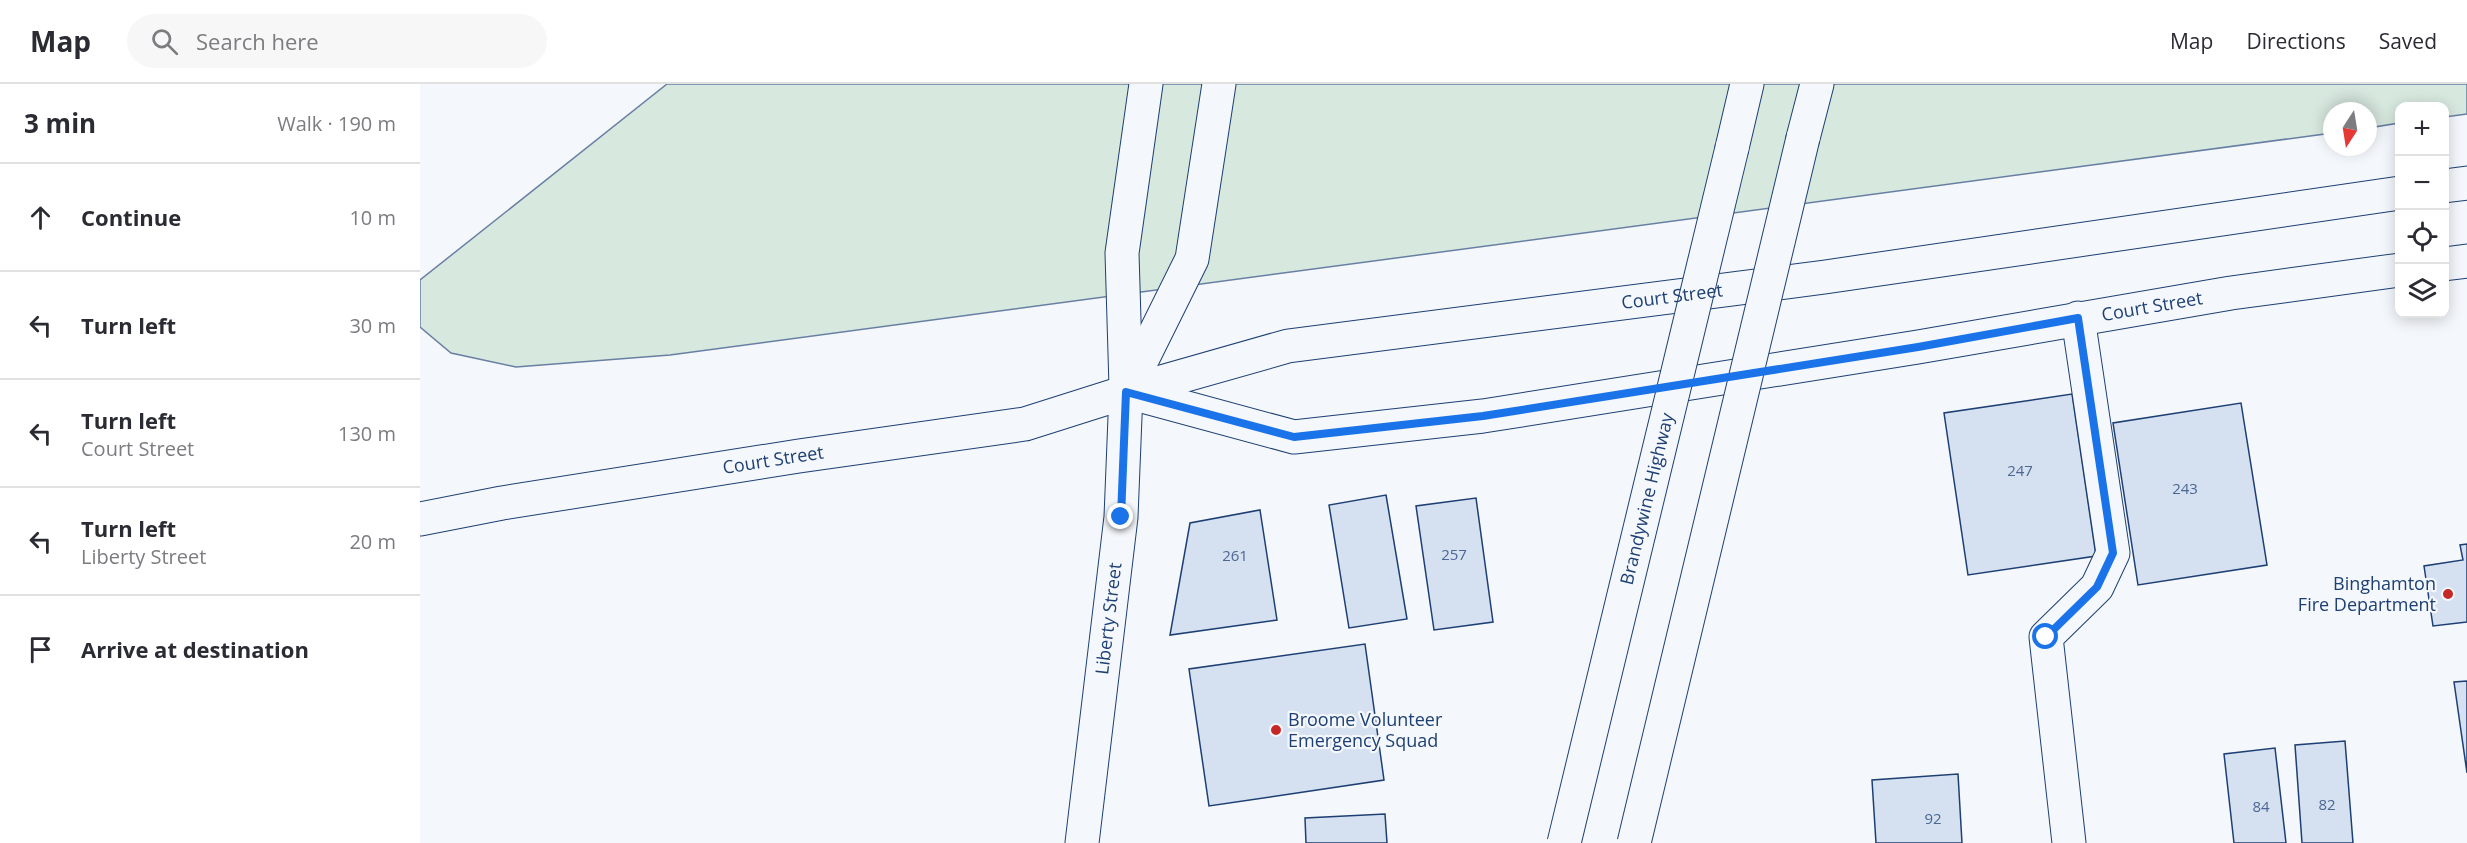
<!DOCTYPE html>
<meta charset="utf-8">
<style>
body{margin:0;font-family:"Open Sans",sans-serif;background:#f7f7f7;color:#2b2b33}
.controls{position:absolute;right:18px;top:18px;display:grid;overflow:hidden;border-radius:12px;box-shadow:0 3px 15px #0003}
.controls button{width:54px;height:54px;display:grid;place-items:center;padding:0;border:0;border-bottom:2px solid #e1e1e2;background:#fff;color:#2b2b33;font:30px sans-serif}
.compass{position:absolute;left:1903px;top:18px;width:54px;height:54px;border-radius:50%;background:#fff;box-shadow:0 3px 15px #0003;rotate:192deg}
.stop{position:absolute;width:18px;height:18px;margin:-14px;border:4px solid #1a73e8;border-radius:50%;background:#fff}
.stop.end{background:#1a73e8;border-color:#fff;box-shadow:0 2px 6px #0008}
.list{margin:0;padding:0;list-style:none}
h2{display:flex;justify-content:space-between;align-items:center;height:78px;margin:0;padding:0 24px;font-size:26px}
h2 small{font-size:20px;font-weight:400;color:#7c7c81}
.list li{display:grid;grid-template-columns:39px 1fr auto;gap:18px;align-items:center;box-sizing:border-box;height:108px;padding:0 24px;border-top:2px solid #e1e1e2}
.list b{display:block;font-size:22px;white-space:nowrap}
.list p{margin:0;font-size:20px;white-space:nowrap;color:#7c7c81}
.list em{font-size:20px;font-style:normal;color:#7c7c81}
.icon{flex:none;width:33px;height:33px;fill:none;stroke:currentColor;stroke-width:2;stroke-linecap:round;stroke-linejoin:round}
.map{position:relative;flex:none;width:2047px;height:759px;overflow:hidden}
header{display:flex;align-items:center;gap:36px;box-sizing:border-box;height:84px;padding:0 30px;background:#fff;border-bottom:2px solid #e1e1e2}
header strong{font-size:28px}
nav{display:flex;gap:33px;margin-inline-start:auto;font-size:21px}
.search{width:420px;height:54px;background:#f7f7f7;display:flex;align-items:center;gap:15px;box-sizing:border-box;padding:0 21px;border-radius:33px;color:#7c7c81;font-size:22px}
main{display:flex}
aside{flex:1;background:#fff}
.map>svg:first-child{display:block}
.green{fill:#d7e8df;stroke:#687fa3;stroke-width:1.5}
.building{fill:#d5e0f0;stroke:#1d3f73;stroke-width:1.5}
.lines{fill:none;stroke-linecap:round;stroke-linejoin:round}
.minor-casing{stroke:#1d3f73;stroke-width:35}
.major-casing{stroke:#1d3f73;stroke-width:35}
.minor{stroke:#f4f7fb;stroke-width:33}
.major{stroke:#f4f7fb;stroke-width:33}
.major-bridge-casing{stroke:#1d3f73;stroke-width:35;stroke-linecap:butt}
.major-bridge{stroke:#f4f7fb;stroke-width:33}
.route{stroke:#1a73e8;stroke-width:8}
.poi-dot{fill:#c62828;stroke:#f4f7fb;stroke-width:2}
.labels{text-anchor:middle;stroke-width:4.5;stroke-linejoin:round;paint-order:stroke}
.number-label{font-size:15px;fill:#4b6792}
.street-label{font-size:18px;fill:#1d3f73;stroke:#f4f7fb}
.poi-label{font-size:18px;fill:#1d3f73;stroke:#f4f7fb;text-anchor:end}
</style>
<header>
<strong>Map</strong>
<div class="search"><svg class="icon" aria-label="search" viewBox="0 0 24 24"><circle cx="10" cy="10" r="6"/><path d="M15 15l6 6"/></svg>Search here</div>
<nav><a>Map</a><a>Directions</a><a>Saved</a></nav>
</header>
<main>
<aside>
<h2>3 min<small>Walk · 190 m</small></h2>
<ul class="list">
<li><svg class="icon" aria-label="ahead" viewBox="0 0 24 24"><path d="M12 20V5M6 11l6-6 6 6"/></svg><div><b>Continue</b></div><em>10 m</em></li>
<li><svg class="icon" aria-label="left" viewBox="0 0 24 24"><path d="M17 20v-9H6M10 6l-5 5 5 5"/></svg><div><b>Turn left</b></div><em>30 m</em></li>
<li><svg class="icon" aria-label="left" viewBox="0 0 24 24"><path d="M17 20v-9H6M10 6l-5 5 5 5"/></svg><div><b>Turn left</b><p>Court Street</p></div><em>130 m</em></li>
<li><svg class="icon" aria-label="left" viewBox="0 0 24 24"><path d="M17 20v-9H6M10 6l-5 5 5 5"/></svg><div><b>Turn left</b><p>Liberty Street</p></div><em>20 m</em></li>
<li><svg class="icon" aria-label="arrive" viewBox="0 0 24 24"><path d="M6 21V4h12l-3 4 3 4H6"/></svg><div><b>Arrive at destination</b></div></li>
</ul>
</aside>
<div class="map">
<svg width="2047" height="759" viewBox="0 0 2047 759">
<rect width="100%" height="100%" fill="#f4f7fb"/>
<!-- green -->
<path class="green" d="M247,0H2047V30L2025,33L2024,22H1980L1979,39L1948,44V27H1912V49L250,271L96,283L31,269L0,243V196Z"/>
<!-- building -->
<g class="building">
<path d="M1652,310L1676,472L1548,491L1524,329Z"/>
<path d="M1821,319L1847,481L1718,501L1693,339Z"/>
<path d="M966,411L987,535L929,544L909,421Z"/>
<path d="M1056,414L1073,538L1014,546L996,422Z"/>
<path d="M840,426L857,536L750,551L770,439Z"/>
<path d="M2047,460V538L2013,542L2004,482L2043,476L2040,461Z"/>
<path d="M945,560L964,696L789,722L769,585Z"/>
<path d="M2047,597V689L2034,598Z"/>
<path d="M1925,657L1933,759H1882L1875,661Z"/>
<path d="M1855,664L1866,759H1814L1804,670Z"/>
<path d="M1538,690L1542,759H1456L1452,696Z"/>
<path d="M965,730L967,759H886L885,734Z"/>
</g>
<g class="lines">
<!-- minor casing -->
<g class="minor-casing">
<g id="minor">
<path id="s1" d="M662,759L701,433L706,308"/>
<path d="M1649,759L1626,553L1677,503L1693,469L1658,234"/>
</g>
</g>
<!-- major casing -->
<g class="major-casing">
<g id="major">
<path d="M1383,54L1397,0"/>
<path d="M1312,64L1327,0"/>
<path d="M2024,102L2047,99"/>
<path d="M2024,180L2047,177"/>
<path d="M706,303L702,169L726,0"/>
<path d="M706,308L772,175L799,0"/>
<path id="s2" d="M708,308L874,353L1063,332L1498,263L1811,209L1980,186"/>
<path id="s3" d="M0,435L82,419L379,372L605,340L706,308L868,262L1405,193L1980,109"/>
</g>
</g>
<!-- minor -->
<use href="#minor" class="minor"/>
<!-- major -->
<use href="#major" class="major"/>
<!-- major-bridge casing -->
<g class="major-bridge-casing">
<g id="major-bridge">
<path id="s4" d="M1144,759L1312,64"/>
<path d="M1214,759L1383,54"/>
</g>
</g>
<!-- major-bridge -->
<use href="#major-bridge" class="major-bridge"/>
</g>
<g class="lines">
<!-- route -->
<path class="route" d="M701,433L706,308L874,353L1063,332L1498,263L1658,234L1693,469L1677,503L1626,553"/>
</g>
<!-- markers -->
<g class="poi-dot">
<circle cx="2028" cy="510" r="6"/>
<circle cx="856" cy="646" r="6"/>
</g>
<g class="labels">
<!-- number labels -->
<g class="number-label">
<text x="1600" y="392">247</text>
<text x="1765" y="410">243</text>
<text x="1034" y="476">257</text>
<text x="815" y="477">261</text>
<text x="1907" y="726">82</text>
<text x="1841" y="728">84</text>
<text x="1513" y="740">92</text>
</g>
<!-- street labels -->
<g class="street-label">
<text dy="6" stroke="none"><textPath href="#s3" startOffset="1274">Court Street</textPath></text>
<text dy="6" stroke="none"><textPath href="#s2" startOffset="1040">Court Street</textPath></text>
<text dy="6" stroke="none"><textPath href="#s3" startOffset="358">Court Street</textPath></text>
<text dy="6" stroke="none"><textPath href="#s4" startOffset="354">Brandywine Highway</textPath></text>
<text dy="6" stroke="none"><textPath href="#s1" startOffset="226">Liberty Street</textPath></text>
</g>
<!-- poi labels -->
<g class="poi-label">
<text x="2016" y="506">Binghamton<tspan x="2016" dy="21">Fire Department</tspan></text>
<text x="868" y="642" text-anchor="start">Broome Volunteer<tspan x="868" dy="21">Emergency Squad</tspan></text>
</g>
</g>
</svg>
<div class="controls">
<button>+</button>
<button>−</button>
<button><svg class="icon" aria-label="locate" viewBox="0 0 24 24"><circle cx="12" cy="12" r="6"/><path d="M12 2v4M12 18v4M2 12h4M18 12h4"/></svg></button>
<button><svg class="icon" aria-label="layers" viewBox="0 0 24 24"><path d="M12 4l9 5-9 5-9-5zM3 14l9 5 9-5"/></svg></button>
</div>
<svg class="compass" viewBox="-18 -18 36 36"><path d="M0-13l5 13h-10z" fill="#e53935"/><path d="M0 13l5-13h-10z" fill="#7c7c81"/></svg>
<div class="stop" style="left:1626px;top:553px"></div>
<div class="stop end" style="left:701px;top:433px"></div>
</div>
</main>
